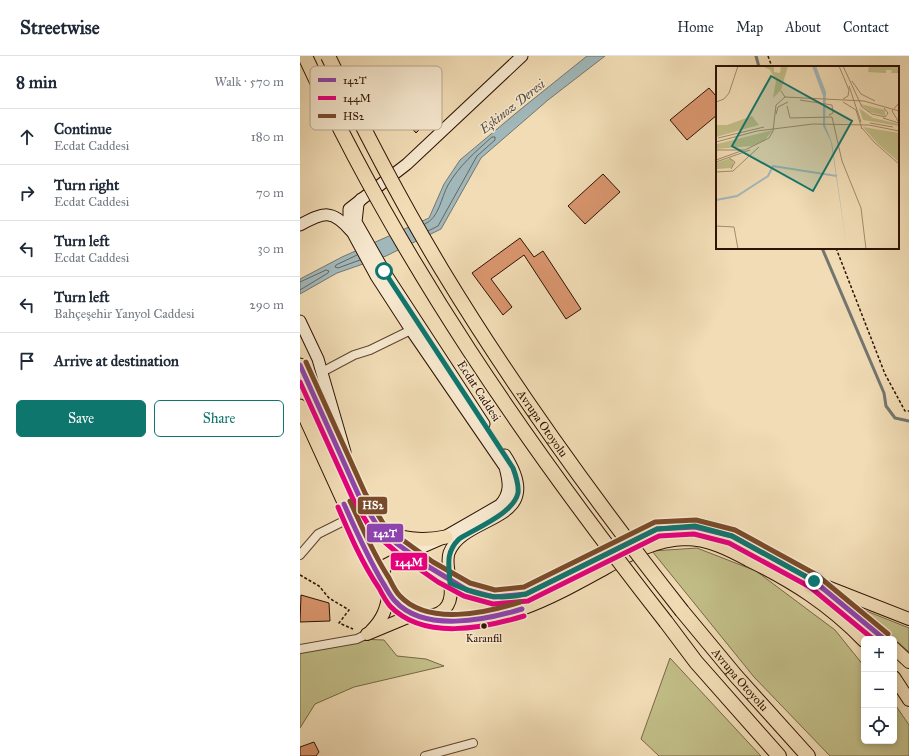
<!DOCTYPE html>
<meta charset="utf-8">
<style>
body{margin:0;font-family:"IM FELL Great Primer",serif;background:#f6f6f7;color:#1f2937}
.controls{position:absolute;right:12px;bottom:12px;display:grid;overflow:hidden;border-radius:6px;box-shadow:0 2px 6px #0003}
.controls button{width:36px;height:36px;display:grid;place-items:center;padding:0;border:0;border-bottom:1px solid #e0e1e3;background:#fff;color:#1f2937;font:20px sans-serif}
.stop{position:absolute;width:12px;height:12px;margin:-9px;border:3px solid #0f766e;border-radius:50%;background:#fff}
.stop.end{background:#0f766e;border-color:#fff;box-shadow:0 1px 4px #0008}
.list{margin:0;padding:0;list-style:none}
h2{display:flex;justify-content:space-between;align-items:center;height:52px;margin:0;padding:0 16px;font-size:17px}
h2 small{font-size:13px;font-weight:400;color:#747a83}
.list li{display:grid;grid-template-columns:26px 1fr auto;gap:12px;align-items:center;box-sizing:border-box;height:56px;padding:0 16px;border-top:1px solid #e0e1e3}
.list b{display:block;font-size:15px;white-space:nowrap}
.list p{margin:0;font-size:13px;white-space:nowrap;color:#747a83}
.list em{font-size:13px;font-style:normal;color:#747a83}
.actions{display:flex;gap:8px;padding:12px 16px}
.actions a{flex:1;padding:9px 0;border:1px solid #0f766e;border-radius:6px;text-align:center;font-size:14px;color:#0f766e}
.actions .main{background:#0f766e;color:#fff}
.icon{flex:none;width:22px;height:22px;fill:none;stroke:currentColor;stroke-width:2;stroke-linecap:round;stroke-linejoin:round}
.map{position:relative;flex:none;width:609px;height:700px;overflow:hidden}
header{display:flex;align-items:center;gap:24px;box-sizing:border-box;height:56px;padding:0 20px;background:#fff;border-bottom:1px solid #e0e1e3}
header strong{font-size:19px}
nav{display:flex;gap:22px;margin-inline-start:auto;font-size:14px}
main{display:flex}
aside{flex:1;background:#fff}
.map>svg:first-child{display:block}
.green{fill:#c2be88;stroke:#786845}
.water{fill:#a1b8ba;stroke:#737670}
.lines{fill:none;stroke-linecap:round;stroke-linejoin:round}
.shore{stroke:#68655e;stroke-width:1}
.stream{stroke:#737670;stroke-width:3}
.building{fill:#da966e;stroke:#2e1202}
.minor-casing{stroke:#5f442f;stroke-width:10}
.secondary-casing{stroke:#2e1202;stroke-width:13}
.primary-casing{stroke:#2e1202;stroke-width:14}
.trunk-casing{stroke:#2e1202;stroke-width:15}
.motorway-casing{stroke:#2e1202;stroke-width:16}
.path{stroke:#2e1202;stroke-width:1.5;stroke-dasharray:3 2;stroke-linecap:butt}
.minor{stroke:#f6e8cf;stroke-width:8}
.secondary{stroke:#f6e8cf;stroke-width:11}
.primary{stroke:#f1dcb5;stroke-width:12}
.trunk{stroke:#f1dcb5;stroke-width:13}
.motorway{stroke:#f1dcb5;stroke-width:14}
.motorway-bridge-casing{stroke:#2e1202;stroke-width:16;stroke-linecap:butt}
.motorway-bridge{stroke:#f1dcb5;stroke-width:14}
.bus-1-casing{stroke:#f6e8cf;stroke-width:8}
.bus-2-casing{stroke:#f6e8cf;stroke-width:8}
.bus-3-casing{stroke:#f6e8cf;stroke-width:8}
.bus-1{stroke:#8e44ad;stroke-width:5}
.bus-2{stroke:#e5007d;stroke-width:5}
.bus-3{stroke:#7a4b2a;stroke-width:5}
.route{stroke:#0f766e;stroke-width:5}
.bus-dot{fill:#2e1202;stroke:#f6e8cf;stroke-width:1.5}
.labels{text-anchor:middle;stroke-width:3;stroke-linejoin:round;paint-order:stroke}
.bus-label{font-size:11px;fill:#2e1202;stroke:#f6e8cf}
.street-label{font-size:12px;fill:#2e1202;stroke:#f6e8cf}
.water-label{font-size:13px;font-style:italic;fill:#564c42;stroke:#f6e8cf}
.inset-river{fill:none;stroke:#a1b8ba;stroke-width:2}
.inset-road{fill:none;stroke:#a38b6d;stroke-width:1}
.view{fill:#0f766e;fill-opacity:0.15;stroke:#0f766e;stroke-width:2}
.inset-edge{fill:none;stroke:#2e1202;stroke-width:2}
.key{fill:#f6e8cf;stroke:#baa892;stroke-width:1}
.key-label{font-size:11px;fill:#2e1202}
.line-badge{stroke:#f6e8cf;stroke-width:1.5}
.badge-label{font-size:11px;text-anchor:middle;font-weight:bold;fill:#fff}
</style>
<header>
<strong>Streetwise</strong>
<nav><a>Home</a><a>Map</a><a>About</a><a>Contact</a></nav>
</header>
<main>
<aside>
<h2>8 min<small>Walk · 570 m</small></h2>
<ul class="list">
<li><svg class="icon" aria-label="ahead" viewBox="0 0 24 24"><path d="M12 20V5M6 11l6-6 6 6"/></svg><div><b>Continue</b><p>Ecdat Caddesi</p></div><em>180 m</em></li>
<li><svg class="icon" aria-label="right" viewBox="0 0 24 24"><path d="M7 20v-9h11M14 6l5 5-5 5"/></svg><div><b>Turn right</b><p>Ecdat Caddesi</p></div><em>70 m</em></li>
<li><svg class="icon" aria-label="left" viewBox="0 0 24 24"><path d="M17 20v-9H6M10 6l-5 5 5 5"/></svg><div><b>Turn left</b><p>Ecdat Caddesi</p></div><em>30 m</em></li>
<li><svg class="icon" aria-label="left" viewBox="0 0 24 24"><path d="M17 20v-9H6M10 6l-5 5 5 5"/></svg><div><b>Turn left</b><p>Bahçeşehir Yanyol Caddesi</p></div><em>290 m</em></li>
<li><svg class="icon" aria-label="arrive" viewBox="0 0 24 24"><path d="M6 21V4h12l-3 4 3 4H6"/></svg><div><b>Arrive at destination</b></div></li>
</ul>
<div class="actions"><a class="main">Save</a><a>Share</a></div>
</aside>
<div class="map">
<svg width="609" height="700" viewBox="0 0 609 700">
<rect width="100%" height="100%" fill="#f1dcb5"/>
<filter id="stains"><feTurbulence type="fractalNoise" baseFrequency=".005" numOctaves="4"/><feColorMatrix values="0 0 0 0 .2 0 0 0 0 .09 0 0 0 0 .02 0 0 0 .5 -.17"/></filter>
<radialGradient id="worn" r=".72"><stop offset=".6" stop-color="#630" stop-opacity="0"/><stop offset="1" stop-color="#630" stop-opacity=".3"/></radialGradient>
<!-- green -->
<g class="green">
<path d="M397,492L456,515L535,574L564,610V685H594V647L609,669V700H530L454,621L352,495Z"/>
<path d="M559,552L609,572V596Z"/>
<path d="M57,583L84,584L97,600L126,603L144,610L54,631L15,648L0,672V593Z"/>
<path d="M370,602L460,699L461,700H359L341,683Z"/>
</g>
<!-- water -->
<path class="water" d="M287,0H305L248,44L181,102L141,173L86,200L37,217L0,238V223L42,201L129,162L144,128L160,104L221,53Z"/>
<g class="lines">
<!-- shore -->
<g class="shore">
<path d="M125,168C139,162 141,142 148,129C159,110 175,96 192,81H195V84L177,100L138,170L128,175"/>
<path d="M57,199L36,209L35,211L38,212L60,204"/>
<path d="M0,226L26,214L29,215L28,217L0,234"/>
</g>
<!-- stream -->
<g class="stream">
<path d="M456,0L459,11"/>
<path d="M522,192L584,337L586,350L595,362L609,365"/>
</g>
</g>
<!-- building -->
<g class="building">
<path d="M409,32L417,41V59L387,84L370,64Z"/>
<path d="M114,59L123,70L116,77L106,66Z"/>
<path d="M303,118L320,136L285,168L268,150Z"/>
<path d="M220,182L234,201L243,195L281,253L266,263L224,199L191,223L212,251L203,259L172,217Z"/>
<path d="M1,539L29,547L30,565L0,566Z"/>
<path d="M14,686L19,696L16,700H0V691Z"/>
</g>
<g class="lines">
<!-- minor casing -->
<g class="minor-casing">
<g id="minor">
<path d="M22,316L54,299L70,294L111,274"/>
<path d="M0,499L18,478L50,462"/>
<path d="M0,593L57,583L67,578"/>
<path d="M125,700L173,687"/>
</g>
</g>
<!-- secondary casing -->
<g class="secondary-casing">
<g id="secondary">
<path d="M61,143L58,148L56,166L84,215L184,368"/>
<path d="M0,169C24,156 32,153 51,175"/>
<path d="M0,265L18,303L45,396"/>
<path d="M109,497L141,483L200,449C211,437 209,426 205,411L111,274L76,220L49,170V153L107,108L222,0"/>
<path d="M150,527C150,517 146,506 149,497C164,457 250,468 205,399"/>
</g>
</g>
<!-- primary casing -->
<g class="primary-casing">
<g id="primary">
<path d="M85,528L83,517L86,509L109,497C148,525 176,549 226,538L357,473L395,471L432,480L514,525L584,583"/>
<path d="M525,530L609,563"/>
<path d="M89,535C100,553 116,560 136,563C197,573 253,541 304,513C330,498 354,484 386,483C408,483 429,494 448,504C493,526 529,549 564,585"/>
<path d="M128,560C148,558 153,544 150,527"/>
<path d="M71,575C83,563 87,552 89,535"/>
<path d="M67,578L115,558"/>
<path d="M594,592L609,606"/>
<path d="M594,621L609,644"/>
</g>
</g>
<!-- trunk casing -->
<g class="trunk-casing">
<g id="trunk">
<path d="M0,309L66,452L78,471L109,497"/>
<path d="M0,350L68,499L89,535"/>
<path d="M90,478C110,484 125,485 146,481"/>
</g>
</g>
<!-- motorway casing -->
<g class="motorway-casing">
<g id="motorway">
<path id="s1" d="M382,555L436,620L508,700"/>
<path d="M366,566L396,606L479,700"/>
</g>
</g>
<!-- path -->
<g class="path">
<path d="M468,0L472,11"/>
<path d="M536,192L585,318L605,355H609"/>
<path d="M0,519L19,530L29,542L49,554L39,567L53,573"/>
</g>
<!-- minor -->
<use href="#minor" class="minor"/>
<!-- secondary -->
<use href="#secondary" class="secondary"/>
<!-- primary -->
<use href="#primary" class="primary"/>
<!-- trunk -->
<use href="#trunk" class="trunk"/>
<!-- motorway -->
<use href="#motorway" class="motorway"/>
<!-- motorway-bridge casing -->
<g class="motorway-bridge-casing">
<g id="motorway-bridge">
<path d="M5,0C99,205 228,390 366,566"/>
<path id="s2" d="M28,0C63,73 100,144 142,214C214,333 296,446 382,555"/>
</g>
</g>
<!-- motorway-bridge -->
<use href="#motorway-bridge" class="motorway-bridge"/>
<!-- bus-1 casing -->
<g class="bus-1-casing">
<g id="bus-1">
<path d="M0,309L59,440L78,471L96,487L129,511L167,534L194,541L226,538L357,473L395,471L432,480L514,525L584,583"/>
<path d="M44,448C56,475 68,502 83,527C87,533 90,540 95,545C124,577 186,564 222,553"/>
</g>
</g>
<!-- bus-2 casing -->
<g class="bus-2-casing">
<g id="bus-2">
<path d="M0,326L53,443L72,475L102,501L138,526L164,540L193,548L228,545L359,480L394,478L429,487L510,531L573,583"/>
<path d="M38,451C50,479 62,507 79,532C82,538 86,545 90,550C124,585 184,572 224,560"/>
</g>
</g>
<!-- bus-3 casing -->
<g class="bus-3-casing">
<g id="bus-3">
<path d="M6,306L65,437L83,467L100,482L133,506L170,527L195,534L224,531L355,466L396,464L435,474L517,519L588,578"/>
<path d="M50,445C62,471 73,498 89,522C92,528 95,535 100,540C128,570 186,557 220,546"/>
</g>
</g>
<!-- bus-1 -->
<use href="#bus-1" class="bus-1"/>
<!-- bus-2 -->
<use href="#bus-2" class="bus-2"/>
<!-- bus-3 -->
<use href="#bus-3" class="bus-3"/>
</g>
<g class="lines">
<!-- route -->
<path class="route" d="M84,215L213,412C216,420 219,429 218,437C213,458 176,472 159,483C145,497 149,509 150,527C178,539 196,545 226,538L357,473L395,470L432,480L514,525"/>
</g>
<!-- markers -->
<circle class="bus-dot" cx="184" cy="570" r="3.5"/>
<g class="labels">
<!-- bus labels -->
<g class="bus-label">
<text x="184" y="586">Karanfil</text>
</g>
<!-- street labels -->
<g class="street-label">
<text transform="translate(179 335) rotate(57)" y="4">Ecdat Caddesi</text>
<text dy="4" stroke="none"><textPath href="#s2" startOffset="426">Avrupa Otoyolu</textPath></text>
<text dy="4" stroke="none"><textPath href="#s1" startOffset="90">Avrupa Otoyolu</textPath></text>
</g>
<!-- water labels -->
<g class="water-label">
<text transform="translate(212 50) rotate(-38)" y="5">Eşkinoz Deresi</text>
</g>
</g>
<!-- overview -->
<g transform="translate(416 10)">
<rect width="183" height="183" fill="#f1dcb5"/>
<path d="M46,0L58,1V6L64,7L65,0H72L65,24L57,32L60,15L54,4ZM153,0H183V7H175L176,4H170V7L152,6ZM144,38L169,44V50L154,46ZM143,42L157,52L183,58V60L147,54ZM36,50L43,59L0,71V59H11ZM147,61L183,67V96L162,78ZM57,64L48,75L36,80L0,83L1,78ZM12,93H16L18,98L15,102L0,103V97Z" fill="#c2be88"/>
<path d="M96,0H100L110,26L109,59L116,77L131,183L115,76L107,60V30Z" fill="#a1b8ba"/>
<path class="inset-river" d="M0,134L21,130L52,110L57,100L121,110"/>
<path class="inset-road" d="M123,0L133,24L132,30L127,33M127,0L146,41L156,48L169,51L172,47L168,42M136,15L145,28L159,35M133,20L145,56M69,31L148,35L183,45M84,34L116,39L117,47L113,49M0,36L8,33L13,27L22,0M127,36L140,44L146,63M71,40L74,52L116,51L126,95L145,142L150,183M60,48L62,41L72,36M167,52L183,57M182,55L176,45L183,37M154,57L177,61M146,62L159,77L183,98M2,72L48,61M0,76L41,65L97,58L153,59L183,65M0,84H29L53,72L57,65L60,39L69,31L65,25M13,92L19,96L15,103M0,94L25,85M0,96L34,84M0,106L17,105L43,81M0,160L18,161L22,183"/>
<path class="view" d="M55,10L136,55L97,125L16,80Z"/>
<rect width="183" height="183" class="inset-edge"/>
</g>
<!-- legend -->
<rect x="10" y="10" width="132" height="64" rx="6" class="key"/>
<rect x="18" y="22" width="18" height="4" fill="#8e44ad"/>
<rect x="18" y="40" width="18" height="4" fill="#e5007d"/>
<rect x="18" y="58" width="18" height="4" fill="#7a4b2a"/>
<g class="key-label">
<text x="43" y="28">142T</text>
<text x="43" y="46">144M</text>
<text x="43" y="64">HS2</text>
</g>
<g class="line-badge">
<rect x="57" y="440" width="31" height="19" rx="4" fill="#7a4b2a"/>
<rect x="66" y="467" width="38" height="20" rx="4" fill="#8e44ad"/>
<rect x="90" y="496" width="38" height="19" rx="4" fill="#e5007d"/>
</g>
<g class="badge-label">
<text x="73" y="453">HS2</text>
<text x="85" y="481">142T</text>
<text x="109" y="510">144M</text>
</g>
<rect width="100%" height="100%" filter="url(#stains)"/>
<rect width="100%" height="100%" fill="url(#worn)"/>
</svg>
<div class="controls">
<button>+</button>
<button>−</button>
<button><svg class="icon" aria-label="locate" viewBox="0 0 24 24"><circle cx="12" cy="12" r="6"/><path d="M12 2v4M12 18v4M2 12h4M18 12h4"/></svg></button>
</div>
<div class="stop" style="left:84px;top:215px"></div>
<div class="stop end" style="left:514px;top:525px"></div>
</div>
</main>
